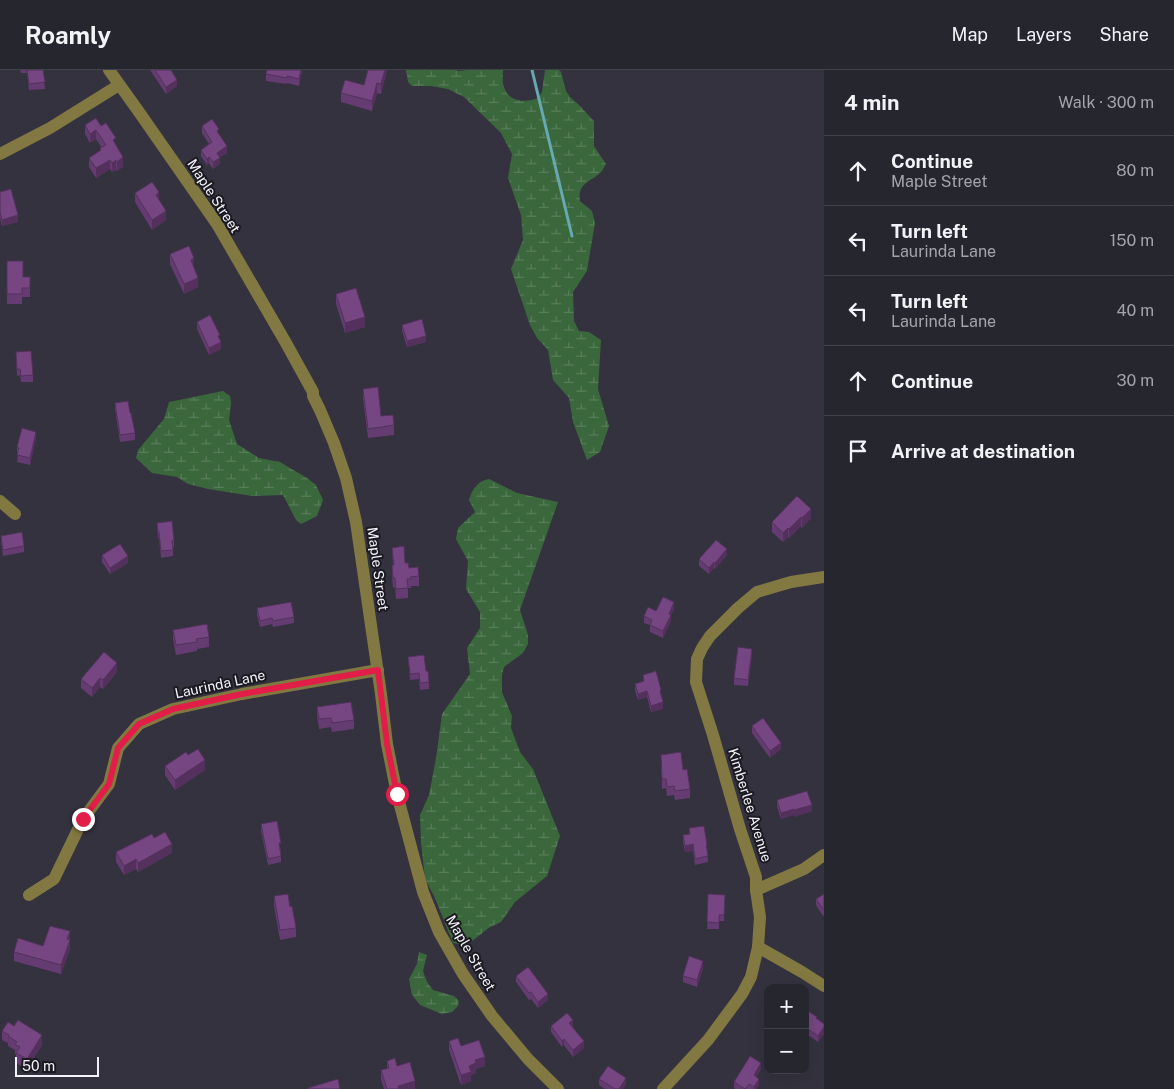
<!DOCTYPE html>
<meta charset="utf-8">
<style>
body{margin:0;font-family:"Public Sans",sans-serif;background:#2e2e36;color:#f1f3f6}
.controls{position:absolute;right:15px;bottom:15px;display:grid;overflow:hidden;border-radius:10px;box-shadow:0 5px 20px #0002}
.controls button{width:45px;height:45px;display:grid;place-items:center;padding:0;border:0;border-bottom:1px solid #42434a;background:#26262e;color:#f1f3f6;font:25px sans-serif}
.scale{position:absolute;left:15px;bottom:12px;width:84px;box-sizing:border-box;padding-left:5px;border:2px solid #f3f2fb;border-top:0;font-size:14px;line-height:18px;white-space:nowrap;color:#f3f2fb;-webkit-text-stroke:4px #1b1a20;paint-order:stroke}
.stop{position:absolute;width:15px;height:15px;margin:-11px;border:4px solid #e11d48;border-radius:50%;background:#fff}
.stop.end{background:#e11d48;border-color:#fff;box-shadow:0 1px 5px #0008}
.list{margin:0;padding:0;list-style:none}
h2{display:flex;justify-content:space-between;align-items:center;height:65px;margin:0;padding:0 20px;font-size:21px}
h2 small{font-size:16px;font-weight:400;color:#a4a5aa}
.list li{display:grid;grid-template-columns:32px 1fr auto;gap:15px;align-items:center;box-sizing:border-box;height:70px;padding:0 20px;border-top:1px solid #42434a}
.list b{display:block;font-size:19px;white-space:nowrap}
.list p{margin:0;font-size:16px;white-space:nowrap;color:#a4a5aa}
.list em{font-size:16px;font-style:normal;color:#a4a5aa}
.icon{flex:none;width:28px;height:28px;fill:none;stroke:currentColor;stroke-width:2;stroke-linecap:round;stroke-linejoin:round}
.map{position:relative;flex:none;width:824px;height:1019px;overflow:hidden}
header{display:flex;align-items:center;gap:30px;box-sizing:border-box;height:70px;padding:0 25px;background:#26262e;border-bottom:1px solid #42434a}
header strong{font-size:24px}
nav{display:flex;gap:28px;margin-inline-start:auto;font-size:18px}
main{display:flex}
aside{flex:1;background:#26262e}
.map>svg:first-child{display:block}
.wetland{fill:url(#wetland-marsh)}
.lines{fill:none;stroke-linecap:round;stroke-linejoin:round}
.stream{stroke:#66a9b0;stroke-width:3}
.minor{stroke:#827841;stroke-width:12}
.wall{fill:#653c71}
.shaded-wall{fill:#53315c}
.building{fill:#764683;stroke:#53315c}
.route{stroke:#e11d48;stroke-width:6}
.labels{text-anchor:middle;stroke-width:4;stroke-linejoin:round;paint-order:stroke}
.street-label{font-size:14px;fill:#f3f2fb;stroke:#1b1a20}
</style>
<header>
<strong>Roamly</strong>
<nav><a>Map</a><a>Layers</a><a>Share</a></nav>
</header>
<main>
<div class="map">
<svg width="824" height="1019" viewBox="0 0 824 1019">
<defs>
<pattern id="wetland-marsh" width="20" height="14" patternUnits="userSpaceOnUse" patternTransform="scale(1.25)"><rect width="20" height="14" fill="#3b673d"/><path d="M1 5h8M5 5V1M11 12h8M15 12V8" fill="none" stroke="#587d5a"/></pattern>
</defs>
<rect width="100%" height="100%" fill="#33323e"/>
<!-- wetland -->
<g class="wetland">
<path d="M406,0H456L458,1L468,0H503C503,5 502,12 504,17C508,32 526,33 538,28L542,22L545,0H559L561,2L566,21L570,27L578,34L594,51V76L606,94C605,95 603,100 602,101C592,112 577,112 580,131L592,141L595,153L587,201L573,222L574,251L579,261L589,262L601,270L598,319L609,356L600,382L587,390L573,352L569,328L553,310L548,280L537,268L530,255L511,199L523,170L521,145L508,108L512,84L501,63L464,27L448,19L431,16H412L408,12Z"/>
<path d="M223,321L230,326L231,332L229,350L237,374L259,388L280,392L307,408L316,415L323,430L317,446L301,454L296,450L283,425L252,426L208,419L188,414L177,407L152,403L136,388L138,380L164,349L169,332Z"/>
<path d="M489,409L517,423L558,432L520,540L528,565V574L523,583L504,597L502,605V622L512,646L511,658L520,682L533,699L560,766L547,806L515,832L501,852L490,857L467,875L453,873L435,828L425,809L421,773L420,745L429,725L436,688L442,644L470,604L467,578L480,558V542L466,519L468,491L456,469L458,458L475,442L469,430C472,419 478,411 489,409Z"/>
<path d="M419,882L427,885L423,901L427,912L433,920L454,926L459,931L458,936L452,942L442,944L420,935L412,925L409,909L417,894Z"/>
</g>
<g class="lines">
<!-- stream -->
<path class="stream" d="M532,0L572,166"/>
<!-- minor -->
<g class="minor">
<path d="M109,0L139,42L217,154L286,273L313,322V326L320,340L334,373L346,408L356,452L381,624L387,674L397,724L423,822L439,862L463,904L492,946L528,989L558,1019"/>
<path d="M0,84L50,58L119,15"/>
<path d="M0,431L15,444"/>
<path d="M756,820L804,799L824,785"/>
<path d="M29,825L54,809L83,749L109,714L118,678L139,654L173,639L242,624L378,600"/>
<path d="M758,877L802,902L824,916"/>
<path d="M663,1019L708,970L742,924L751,907L758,877L760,847L756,820V807L740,759L713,665L696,612L697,589L702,578L710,566L738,538L757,522L791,512L824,507"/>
</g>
</g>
<!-- wall -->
<g class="wall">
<path d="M20,0H43L45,19L29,20L27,3H21Z"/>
<path d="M150,0H171L177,16L166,24Z"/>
<path d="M302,0L299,16L287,13V14L266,11V4Z"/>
<path d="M368,0H387L381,24L377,23L372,41L341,32V23L364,15Z"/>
<path d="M85,55L101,56L116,75L123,97L117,101L116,100L112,102L110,99L96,108L89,97V88L100,81V78H102L96,69L90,73L85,64Z"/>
<path d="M202,56L219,64L227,83L220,87V94L213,99L209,93L207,95L201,86V80L209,74L202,63Z"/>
<path d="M0,122L18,152L2,156L0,148Z"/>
<path d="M135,123L159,130L166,150L152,160L135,132Z"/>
<path d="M170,184L198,217L184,224L170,194Z"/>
<path d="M7,191L23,207H30V227H22V234H7Z"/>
<path d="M336,224L365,257L345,263L336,234Z"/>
<path d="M197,252L220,269L221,279L209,285L197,259Z"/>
<path d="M402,255L426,272L407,277L402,261Z"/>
<path d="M16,288L33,305V312H21L20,305L17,306Z"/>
<path d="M363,319L381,346L394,355V365L368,368L363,329Z"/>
<path d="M115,333L130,343L135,363V370L120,372L115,339Z"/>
<path d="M36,368L30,395L17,392L18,383H17V377Z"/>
<path d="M797,426L811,448L802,458L801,456L789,468L788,467L783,472L772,462V452Z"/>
<path d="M157,453L174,470V477H173V486L161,488L159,468H158Z"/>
<path d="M1,466L24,476V482L3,486L1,472Z"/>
<path d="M392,478L409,498L419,506V516H411V518H408V528L396,529L395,517L393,518L392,505V495H393Z"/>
<path d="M102,485L128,493L110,504L102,492Z"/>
<path d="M727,485L715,499L714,498L709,504L699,496V489Z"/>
<path d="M257,538L294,547V553L273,557L272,554L260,557L257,545Z"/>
<path d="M674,539L671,545V551L663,568L650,562V555L644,553V546L656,541Z"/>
<path d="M173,560L209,567V577L197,579V581L176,585L173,569Z"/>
<path d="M752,585L748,616L734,615V608Z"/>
<path d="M408,587L426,601L429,612V619L420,620L419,609L410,610Z"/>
<path d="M117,602L103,619L100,617L92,627L81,618V609Z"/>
<path d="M643,605L661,626L663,639L651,642L647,627L638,630L635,621V614L643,612Z"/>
<path d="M317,637L354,650V659L332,662L331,657L319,659L317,646Z"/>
<path d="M752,656L781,679L770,688L752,663Z"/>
<path d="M188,685L205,700L175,720L165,705V696Z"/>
<path d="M661,685L683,700L690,719V728L675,730L674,725L667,726L666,718L662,719Z"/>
<path d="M777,730L812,741L794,747V745L781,749L777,737Z"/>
<path d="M261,754L281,779H280L281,786V792L268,795L261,761Z"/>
<path d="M689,758L707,775L708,792L695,795L693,781L685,782L683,772V765L689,764Z"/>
<path d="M154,768L172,783L138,802L136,799L124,805L116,792V782Z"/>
<path d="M708,824L725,825L724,851H719V859H707Z"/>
<path d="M824,824V845L823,846L816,835V829Z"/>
<path d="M274,826L290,837L296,858V867L280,870L274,836Z"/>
<path d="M70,861V879L61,904L14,891V882L43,876Z"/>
<path d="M703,898L697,917L683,912V906Z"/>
<path d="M516,906L548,930L538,938L531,929L529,930L516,912Z"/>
<path d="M805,939L817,949L824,954V964L818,972L805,963Z"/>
<path d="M551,956L573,957L584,978L573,987L564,975L562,977L551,962Z"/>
<path d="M2,961L42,975L27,999L16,993V984H15V980L8,976V973L2,970Z"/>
<path d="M449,971L461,976L485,996L476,999V1003L471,1005V1011L461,1015L449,980Z"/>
<path d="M387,991L397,996L415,1019H384L381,1010V1000L387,999Z"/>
<path d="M761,999L756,1007L759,1015L756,1019H735L734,1018V1012Z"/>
<path d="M599,1009L626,1014L623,1019H605L599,1015Z"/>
</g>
<!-- shaded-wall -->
<g class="shaded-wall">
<path d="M301,0H302V2L299,16V9Z"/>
<path d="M385,0H387L381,24V14Z"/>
<path d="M177,10V16L166,24V17Z"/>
<path d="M377,13V23L372,41V31Z"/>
<path d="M96,60V69L90,73V64Z"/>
<path d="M227,76V83L217,89V83Z"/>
<path d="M123,87V97L117,101V92Z"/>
<path d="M209,87V93L207,95V89Z"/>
<path d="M220,88V94L213,99V92Z"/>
<path d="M110,90V99L96,108V98Z"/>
<path d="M116,90V100L112,102V93Z"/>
<path d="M159,122V132L156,125Z"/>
<path d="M166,141V150L152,160V150Z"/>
<path d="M18,145V152L2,156V150Z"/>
<path d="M194,188V198L191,190Z"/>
<path d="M198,208V217L184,224V214Z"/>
<path d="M365,247V257L345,263V253Z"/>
<path d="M426,266V272L407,277V271Z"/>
<path d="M221,272V279L209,285V278Z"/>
<path d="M36,362V368L30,395V388Z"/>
<path d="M811,439V448L802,458V448Z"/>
<path d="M801,447V456L789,468V459Z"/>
<path d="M788,458V467L783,472V463Z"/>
<path d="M727,479V485L715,499V493Z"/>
<path d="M128,486V493L110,504V498Z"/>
<path d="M714,492V498L709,504V498Z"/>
<path d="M674,532V539L671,545V551L663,568V561L669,544Z"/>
<path d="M752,579V585L748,616V610Z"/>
<path d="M117,593V602L103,619V610Z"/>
<path d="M100,608V617L92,627V618Z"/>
<path d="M647,621V627L638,630V624Z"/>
<path d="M663,632V639L651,642V636Z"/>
<path d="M781,673V679L770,688V681Z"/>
<path d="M205,690V700L175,720V710Z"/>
<path d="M812,735V741L794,747V740Z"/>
<path d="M794,739V745L781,749V743Z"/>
<path d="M172,774V783L138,802V793Z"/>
<path d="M693,774V781L685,782V776Z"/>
<path d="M136,789V799L124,805V796Z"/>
<path d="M70,861V879L61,904V895Z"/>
<path d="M703,891V898L697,917V910Z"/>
<path d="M548,924V930L538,938V932Z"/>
<path d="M573,950V957L569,960V953Z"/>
<path d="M824,957V964L818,972V966Z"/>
<path d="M42,965V975L27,999V989Z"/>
<path d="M564,969V975L562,977V971Z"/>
<path d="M584,971V978L573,987V980Z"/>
<path d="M485,987V996L476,999V1003L471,1005V1011L461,1015V1005L475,990Z"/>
<path d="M761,993V999L754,1012V1005Z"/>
<path d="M626,1008V1014L623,1019H619Z"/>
<path d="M759,1009V1015L756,1019H754V1017Z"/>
<path d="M415,1011V1019H398V1016Z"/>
</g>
<!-- building -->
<g class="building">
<path d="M27,0H43L45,12L29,14Z"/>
<path d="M155,0H171L177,10L166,17Z"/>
<path d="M267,0H301L299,9L287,6V8L266,4Z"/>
<path d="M368,0H385L381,14L377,13L372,31L341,23L345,10L364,15Z"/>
<path d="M96,48L101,56L106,53L116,68L113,70L123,87L117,92L116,90L112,93L110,90L96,98L89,88L101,80L100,78L106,75L96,60L90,64L85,55Z"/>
<path d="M212,49L219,59L217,61L227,76L217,83L220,88L213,92L209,87L207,89L201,80L212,72L202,56Z"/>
<path d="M152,112L159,122L156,125L166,141L152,150L135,123Z"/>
<path d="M11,119L18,145L2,150L0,142V122Z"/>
<path d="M189,176L194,188L191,190L198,208L184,214L170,184Z"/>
<path d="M7,191H23V207H30V218H22V224H7Z"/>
<path d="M356,218L365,247L345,253L336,224Z"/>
<path d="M210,245L220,265L218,266L221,272L209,278L197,252Z"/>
<path d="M422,249L426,266L407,271L402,255Z"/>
<path d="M31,281L33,305L21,306L20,299H17L16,282Z"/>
<path d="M378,317L381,346L393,345L394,355L368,359L363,319Z"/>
<path d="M128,331L130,343H131L135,363L120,365L115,333Z"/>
<path d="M22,358L36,362L30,388L17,385L19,378L17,377Z"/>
<path d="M797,426L811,439L802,448L801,447L789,459L788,458L783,463L772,452Z"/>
<path d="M172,451L174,470L172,471L173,480L161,481L159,462H158L157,453Z"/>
<path d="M22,462L24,476L3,480L1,466Z"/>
<path d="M716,470L727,479L715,493L714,492L709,498L699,489Z"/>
<path d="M120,474L128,486L110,498L102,485Z"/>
<path d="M404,476L405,493H408L409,498L418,497L419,506L410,507L411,509H407L408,518L396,519L395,508H393L392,495H394L392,478Z"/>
<path d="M663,527L674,532L669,544L671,545L663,561L650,555L652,550L644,546L648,537L656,541Z"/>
<path d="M291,532L294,547L273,551L272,548L260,551L257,538Z"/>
<path d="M207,554L209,567L196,569L197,572L176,575L173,560Z"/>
<path d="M738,577L752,579L748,610L734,608Z"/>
<path d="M104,582L117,593L103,610L100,608L92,618L81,609Z"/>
<path d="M424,585L426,601H428L429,612L420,613L419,603L410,604L408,587Z"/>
<path d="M656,601L661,620L660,621L663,632L651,636L647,621L638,624L635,614L644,611L643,605Z"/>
<path d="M351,632L354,650L332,653L331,648L319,649L317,637Z"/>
<path d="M763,648L781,673L770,681L752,656Z"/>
<path d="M198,679L205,690L175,710L165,696L186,682L188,685Z"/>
<path d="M681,682L683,700L687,699L690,719L675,721L674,716L667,717L666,709H662L661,685Z"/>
<path d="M807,721L812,735L794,740V739L781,743L777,730Z"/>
<path d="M277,751L281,773H279L281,786L268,789L261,754Z"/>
<path d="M704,756L707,775H706L708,786L695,789L693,774L685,776L683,765L690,764L689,758Z"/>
<path d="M165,762L172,774L138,793L136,789L124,796L116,782L152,764L154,768Z"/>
<path d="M288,824L290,837L292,836L296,858L280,860L274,826Z"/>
<path d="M708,824L725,825L724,845H719V853L707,852Z"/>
<path d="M824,824V839H823L816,829Z"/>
<path d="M50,856L70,861L67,869L70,870L61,895L14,882L18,868L43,876Z"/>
<path d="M689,886L703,891L697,910L683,906Z"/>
<path d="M528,897L548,924L538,932L531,922L529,923L516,906Z"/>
<path d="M805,939L817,947L816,948L824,954V957L818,966L805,957Z"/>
<path d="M567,943L573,950L569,953L584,971L573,980L564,969L562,971L551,956Z"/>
<path d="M18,950L42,965L27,989L16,983L20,977L15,974L17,972L8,966L9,965L2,961L8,952L14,956Z"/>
<path d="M458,968L461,976L479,970L485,987L475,990L476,993L469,996L471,1002L461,1005L449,971Z"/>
<path d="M750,986L761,993L754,1005L759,1009L754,1017L749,1014L745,1019L734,1012Z"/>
<path d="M395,988L397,996L410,992L415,1011L398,1016L399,1019H387L381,1000L389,998L387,991Z"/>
<path d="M608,996L626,1008L619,1019H615L599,1009Z"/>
<path d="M338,1009L340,1019H308V1018Z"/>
</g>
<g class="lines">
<!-- route -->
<path class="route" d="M83,749L109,714L118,678L139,654L173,639L242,624L378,600L387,674L397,724"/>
</g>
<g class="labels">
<!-- street labels -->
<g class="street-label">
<text transform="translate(214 126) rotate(57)" y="5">Maple Street</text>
<text transform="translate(378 499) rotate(82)" y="5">Maple Street</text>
<text transform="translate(220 614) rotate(-12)" y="5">Laurinda Lane</text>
<text transform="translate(750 735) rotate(73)" y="5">Kimberlee Avenue</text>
<text transform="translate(471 883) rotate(60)" y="5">Maple Street</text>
</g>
</g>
</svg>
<div class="controls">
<button>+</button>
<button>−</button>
</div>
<div class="scale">50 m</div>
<div class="stop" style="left:397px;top:724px"></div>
<div class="stop end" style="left:83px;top:749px"></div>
</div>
<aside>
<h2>4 min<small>Walk · 300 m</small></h2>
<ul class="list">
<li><svg class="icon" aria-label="ahead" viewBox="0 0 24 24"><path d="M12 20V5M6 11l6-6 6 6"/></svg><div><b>Continue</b><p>Maple Street</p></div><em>80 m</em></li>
<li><svg class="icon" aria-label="left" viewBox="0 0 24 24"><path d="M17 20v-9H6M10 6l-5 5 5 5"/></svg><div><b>Turn left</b><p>Laurinda Lane</p></div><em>150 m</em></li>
<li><svg class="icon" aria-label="left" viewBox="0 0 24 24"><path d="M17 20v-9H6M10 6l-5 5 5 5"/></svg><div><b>Turn left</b><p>Laurinda Lane</p></div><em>40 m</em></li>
<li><svg class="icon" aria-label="ahead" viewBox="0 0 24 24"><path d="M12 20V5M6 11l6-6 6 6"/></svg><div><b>Continue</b></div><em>30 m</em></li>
<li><svg class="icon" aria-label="arrive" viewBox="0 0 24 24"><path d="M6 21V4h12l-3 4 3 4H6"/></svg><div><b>Arrive at destination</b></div></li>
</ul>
</aside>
</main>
